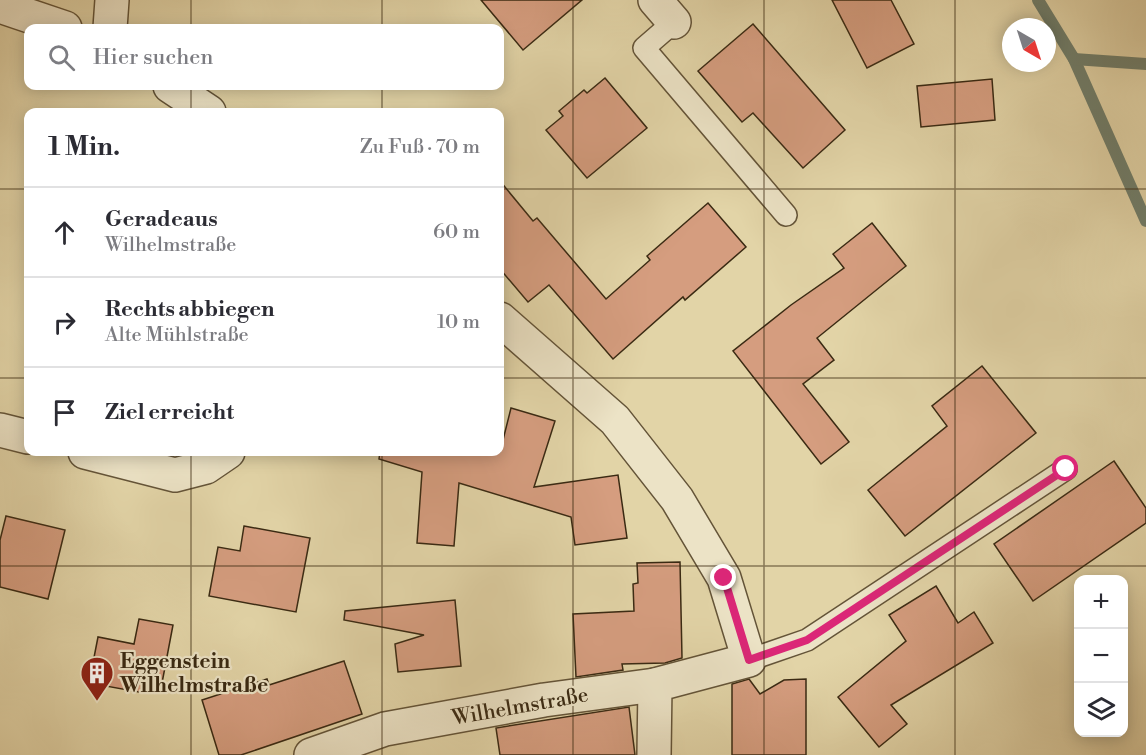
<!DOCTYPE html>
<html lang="de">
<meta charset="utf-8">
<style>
body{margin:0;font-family:"Libre Bodoni",serif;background:#f7f7f7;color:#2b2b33}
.controls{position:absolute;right:18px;bottom:18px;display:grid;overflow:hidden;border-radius:12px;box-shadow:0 3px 15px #0003}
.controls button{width:54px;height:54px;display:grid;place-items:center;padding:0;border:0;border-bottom:2px solid #e1e1e2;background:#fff;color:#2b2b33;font:30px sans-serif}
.compass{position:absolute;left:1002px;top:18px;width:54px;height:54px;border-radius:50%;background:#fff;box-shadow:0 3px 15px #0003;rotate:141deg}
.stop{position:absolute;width:18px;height:18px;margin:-14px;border:4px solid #db2777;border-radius:50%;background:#fff}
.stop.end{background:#db2777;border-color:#fff;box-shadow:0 2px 6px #0008}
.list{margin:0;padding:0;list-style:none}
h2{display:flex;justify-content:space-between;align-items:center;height:78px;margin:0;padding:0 24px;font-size:26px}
h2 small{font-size:20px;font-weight:400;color:#7c7c81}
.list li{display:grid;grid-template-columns:39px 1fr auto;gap:18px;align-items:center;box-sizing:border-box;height:90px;padding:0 24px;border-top:2px solid #e1e1e2}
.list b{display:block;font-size:22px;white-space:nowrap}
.list p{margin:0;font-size:20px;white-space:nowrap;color:#7c7c81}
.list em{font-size:20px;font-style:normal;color:#7c7c81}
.icon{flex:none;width:33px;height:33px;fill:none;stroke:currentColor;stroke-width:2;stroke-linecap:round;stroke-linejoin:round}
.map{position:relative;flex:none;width:1146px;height:755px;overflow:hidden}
.search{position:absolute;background:#fff;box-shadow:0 3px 15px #0003;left:24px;top:24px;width:480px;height:66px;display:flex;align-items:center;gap:15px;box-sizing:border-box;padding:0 21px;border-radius:12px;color:#7c7c81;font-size:22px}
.panel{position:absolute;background:#fff;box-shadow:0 3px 15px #0003;left:24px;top:108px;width:480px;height:348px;border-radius:12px}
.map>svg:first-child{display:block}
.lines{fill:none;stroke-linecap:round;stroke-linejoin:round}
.stream{stroke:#717f6c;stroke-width:12}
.building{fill:#d59d7f;stroke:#3a2a13;stroke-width:1.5}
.service-casing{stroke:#645438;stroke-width:24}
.minor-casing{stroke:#645438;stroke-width:36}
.service{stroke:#ece3c6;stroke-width:21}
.minor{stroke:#ece3c6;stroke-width:33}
.route{stroke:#db2777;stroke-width:8}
.grid{fill:none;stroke:#3a2a13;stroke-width:1.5;stroke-opacity:0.55}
.labels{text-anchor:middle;stroke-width:4.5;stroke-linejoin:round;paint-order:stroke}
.poi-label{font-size:21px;font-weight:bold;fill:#3a2a13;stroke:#ece3c6;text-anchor:start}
.street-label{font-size:21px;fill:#3a2a13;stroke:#ece3c6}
</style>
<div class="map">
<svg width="1146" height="755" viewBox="0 0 1146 755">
<rect width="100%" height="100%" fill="#e2d4a7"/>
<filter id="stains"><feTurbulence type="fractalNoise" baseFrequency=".00333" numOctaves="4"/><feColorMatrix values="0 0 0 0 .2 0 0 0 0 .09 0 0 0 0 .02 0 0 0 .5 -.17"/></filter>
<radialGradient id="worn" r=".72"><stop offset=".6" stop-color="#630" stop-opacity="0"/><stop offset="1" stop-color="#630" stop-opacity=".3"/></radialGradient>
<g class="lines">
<!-- stream -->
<g class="stream">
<path d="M1038,0L1074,59L1146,221"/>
<path d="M1074,59L1146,64"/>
</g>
</g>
<!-- building -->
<g class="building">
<path d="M481,0H582L523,50Z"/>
<path d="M832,0H891L914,44L867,68Z"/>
<path d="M753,24L845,130L803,168L753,113L742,122L698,71Z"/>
<path d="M605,78L647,128L587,178L546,130L563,116L559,111L584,90L587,93Z"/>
<path d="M992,79L995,120L921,127L917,86Z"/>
<path d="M500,181L533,221L537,218L606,299L650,260L647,256L708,203L746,247L685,300L683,297L613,359L549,285L528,302L500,269Z"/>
<path d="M872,223L906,266L817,338L834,360L803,384L849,442L821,464L733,351L791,305L844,268L833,254Z"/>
<path d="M982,366L1036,433L905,536L868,490L947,426L932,406Z"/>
<path d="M511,408L555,421L534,487L618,475L627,538L575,545L571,517L459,483L454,546L417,543L422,472L379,459L380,452H500Z"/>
<path d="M1114,461L1146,508V523L1033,601L994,544Z"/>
<path d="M6,516L65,530L48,599L0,587V540Z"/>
<path d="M244,526L310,538L296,612L209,596L218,547L240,551Z"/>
<path d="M680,562L682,658L665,663L622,664L623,670L576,677L573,614L634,611L633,584L638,583L637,563Z"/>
<path d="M936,586L958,623L974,612L993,643L891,705L907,724L879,747L838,697L906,641L889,615Z"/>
<path d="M455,600L461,666L398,672L395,644L424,635L344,620L345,611Z"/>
<path d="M139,619L173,625L162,683L147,679L144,693L89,683L98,637L134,644Z"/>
<path d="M344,661L362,714L241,755H219L202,700L267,679L269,685Z"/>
<path d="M749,679L760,694L784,680L806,679V755H732V684Z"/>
<path d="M629,707L635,755H500L496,728Z"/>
</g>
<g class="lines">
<!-- service casing -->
<g class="service-casing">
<g id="service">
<path d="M674,22L644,48L786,215"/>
<path d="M749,660L807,640L1066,469"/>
</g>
</g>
<!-- minor casing -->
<g class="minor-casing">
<g id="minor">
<path d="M655,0L674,22"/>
<path d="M0,6L65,28"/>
<path d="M110,28L112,0"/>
<path d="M170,86L209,112"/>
<path d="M500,319L615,420L677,499L724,578L749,660L655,685L654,755"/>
<path d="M0,430L28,437"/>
<path d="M85,452L175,475L206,467L228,452"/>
<path d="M311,755L385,729L544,700L655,685"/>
</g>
</g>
<!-- service -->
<use href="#service" class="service"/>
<!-- minor -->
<use href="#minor" class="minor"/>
</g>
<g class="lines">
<!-- route -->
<path class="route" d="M724,578L749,660L807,640L1066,469"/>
</g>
<!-- grid -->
<path class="grid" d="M191,0V28M382,0V28M573,0V755M764,0V755M955,0V755M191,86V112M382,86V112M0,189H28M500,189H1146M0,378H28M500,378H1146M191,452V755M382,452V755M0,566H1146"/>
<!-- icons -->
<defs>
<g id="building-pin" transform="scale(1.725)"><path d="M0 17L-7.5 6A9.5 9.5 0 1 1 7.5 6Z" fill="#8f2418" stroke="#ece3c6"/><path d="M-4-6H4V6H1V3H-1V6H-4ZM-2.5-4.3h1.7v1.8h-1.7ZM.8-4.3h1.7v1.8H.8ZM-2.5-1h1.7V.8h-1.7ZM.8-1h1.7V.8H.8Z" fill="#fff"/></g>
</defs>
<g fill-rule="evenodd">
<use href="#building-pin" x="97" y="673"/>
</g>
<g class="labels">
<!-- poi labels -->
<g class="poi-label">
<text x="120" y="668">Eggenstein<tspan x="120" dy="24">Wilhelmstraße</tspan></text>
</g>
<!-- street labels -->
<g class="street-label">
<text transform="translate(520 706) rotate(-10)" y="7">Wilhelmstraße</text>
</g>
</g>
<rect width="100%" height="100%" filter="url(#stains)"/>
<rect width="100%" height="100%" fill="url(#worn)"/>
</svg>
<div class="controls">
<button>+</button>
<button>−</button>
<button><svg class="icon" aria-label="layers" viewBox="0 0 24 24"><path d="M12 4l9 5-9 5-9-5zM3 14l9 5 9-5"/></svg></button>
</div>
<svg class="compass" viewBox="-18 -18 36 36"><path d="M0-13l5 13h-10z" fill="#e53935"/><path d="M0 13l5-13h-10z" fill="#7c7c81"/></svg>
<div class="stop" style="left:1066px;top:469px"></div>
<div class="stop end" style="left:724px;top:578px"></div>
<div class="search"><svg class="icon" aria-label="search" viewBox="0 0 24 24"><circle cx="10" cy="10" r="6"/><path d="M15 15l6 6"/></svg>Hier suchen</div>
<section class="panel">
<h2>1 Min.<small>Zu Fuß · 70 m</small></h2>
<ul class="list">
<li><svg class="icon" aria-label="ahead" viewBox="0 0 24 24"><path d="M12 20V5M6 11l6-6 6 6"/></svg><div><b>Geradeaus</b><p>Wilhelmstraße</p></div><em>60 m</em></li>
<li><svg class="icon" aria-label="right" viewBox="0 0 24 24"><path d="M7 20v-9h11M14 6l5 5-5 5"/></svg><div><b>Rechts abbiegen</b><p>Alte Mühlstraße</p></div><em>10 m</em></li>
<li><svg class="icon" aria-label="arrive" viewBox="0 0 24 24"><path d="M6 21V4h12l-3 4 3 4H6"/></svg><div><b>Ziel erreicht</b></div></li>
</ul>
</section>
</div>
